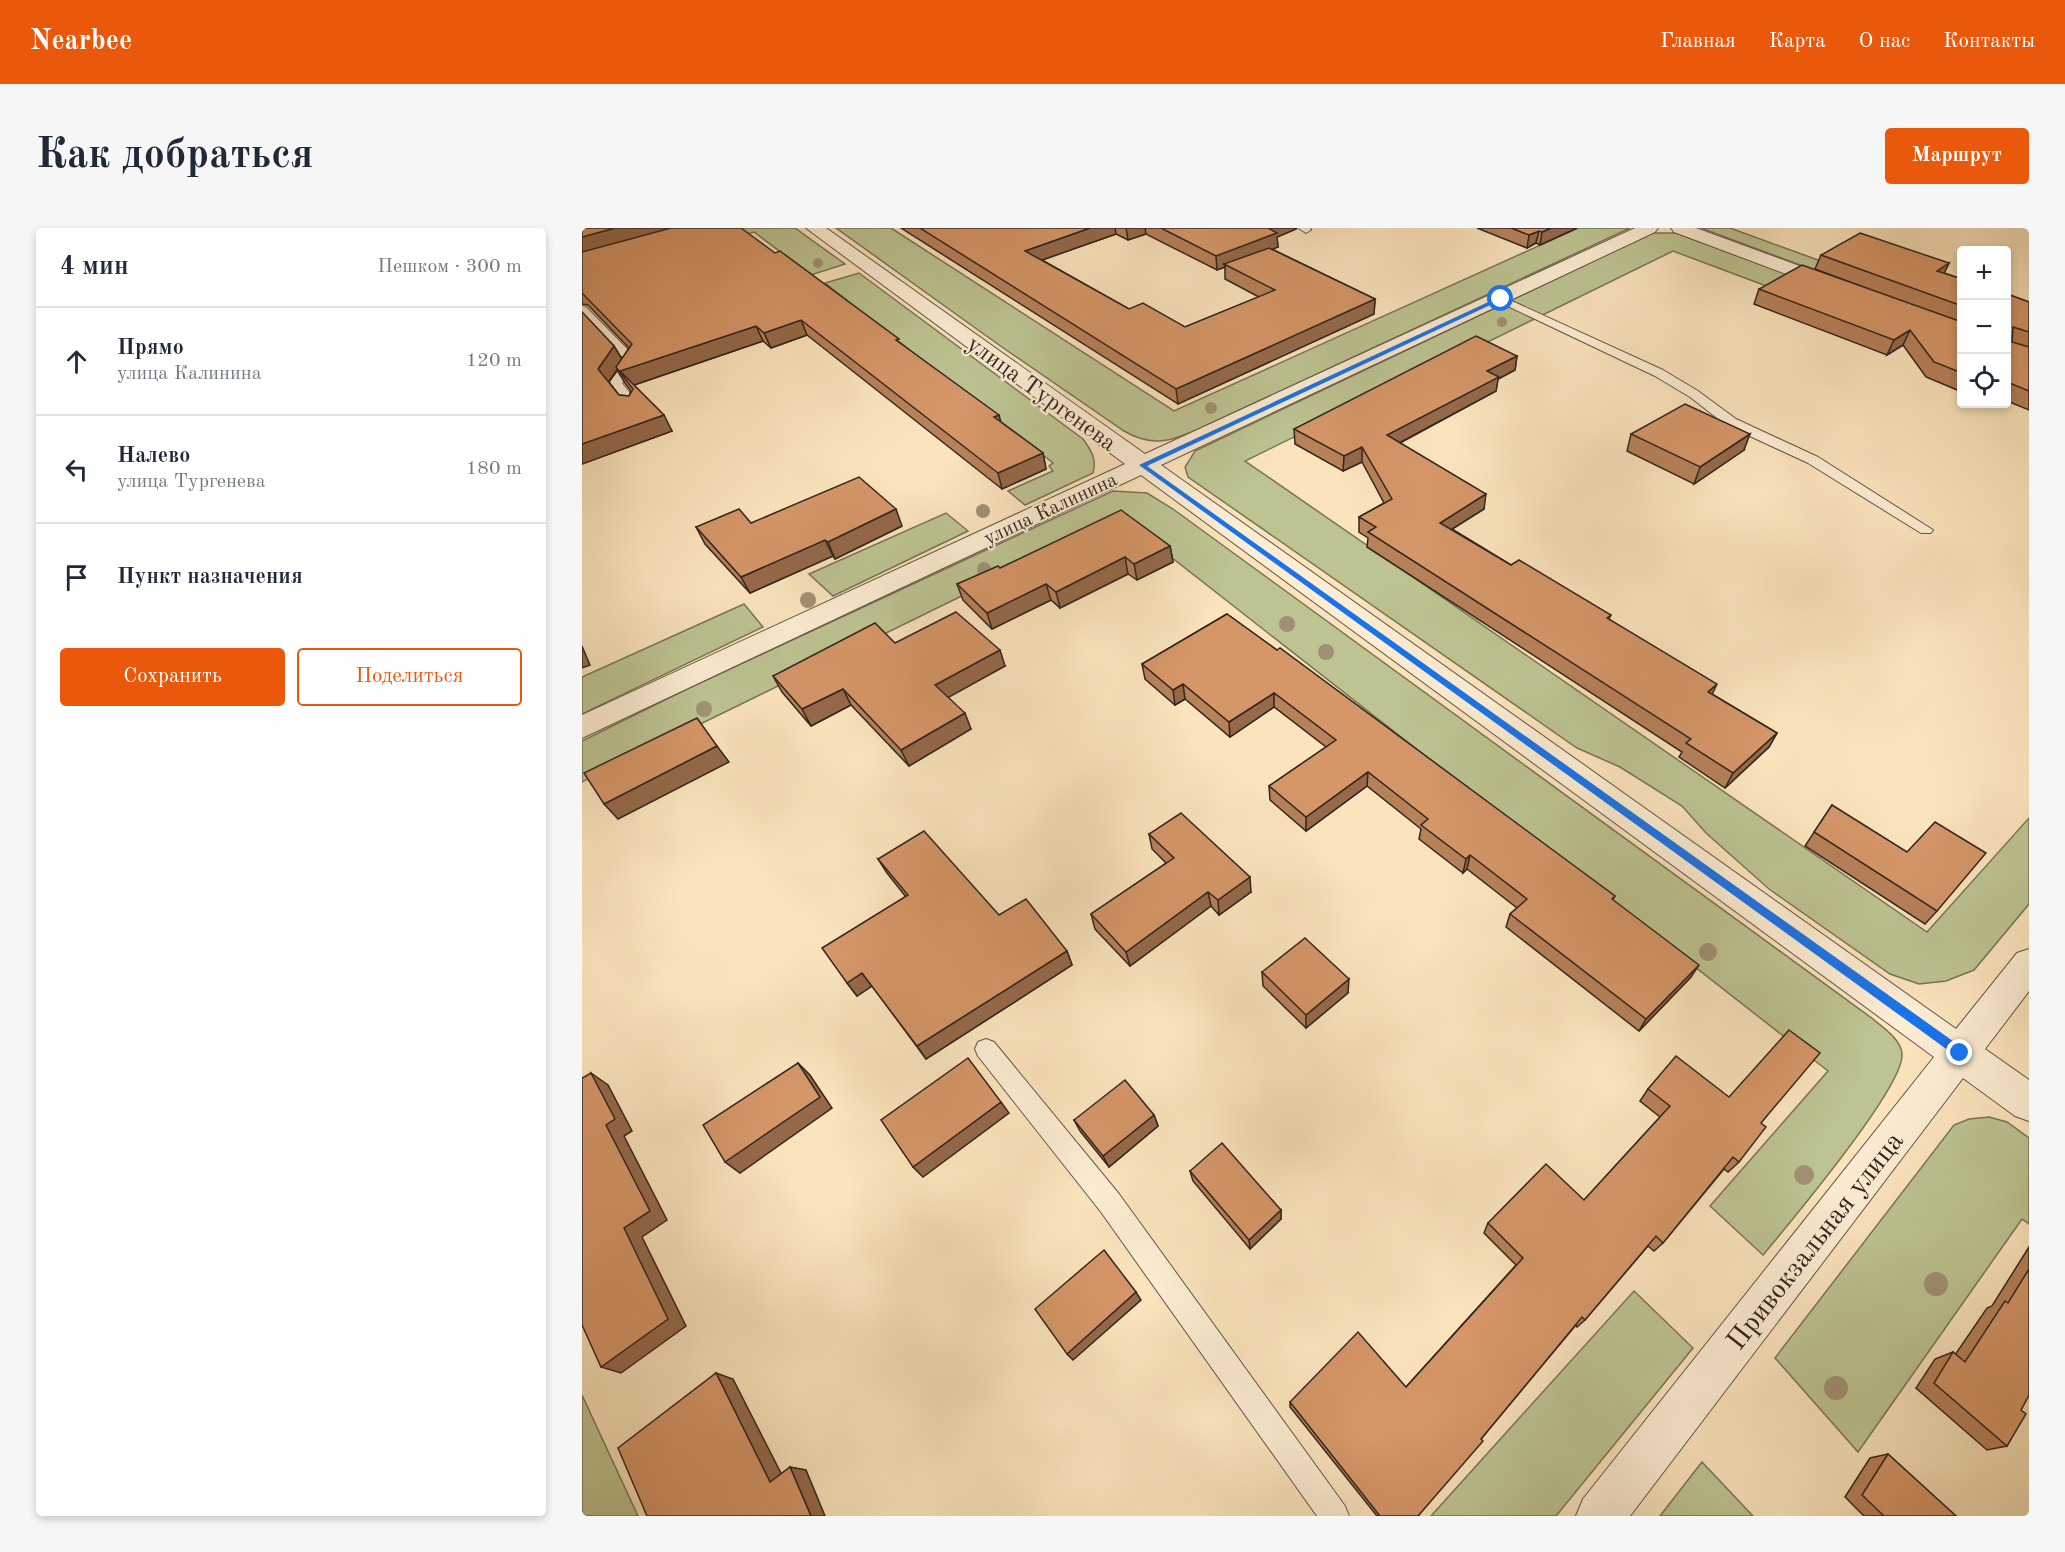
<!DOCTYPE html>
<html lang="ru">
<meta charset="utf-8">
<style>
body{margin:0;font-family:"Old Standard TT",serif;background:#f6f6f7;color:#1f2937}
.controls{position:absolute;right:18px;top:18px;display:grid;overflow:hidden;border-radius:6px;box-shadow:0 3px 9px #0003}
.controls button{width:54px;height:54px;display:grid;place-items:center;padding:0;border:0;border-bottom:2px solid #e0e1e3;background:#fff;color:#1f2937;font:30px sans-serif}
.stop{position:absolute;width:18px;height:18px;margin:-14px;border:4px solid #1a73e8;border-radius:50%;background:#fff}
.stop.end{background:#1a73e8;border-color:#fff;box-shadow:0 2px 6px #0008}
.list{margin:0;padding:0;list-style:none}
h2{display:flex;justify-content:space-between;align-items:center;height:78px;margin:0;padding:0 24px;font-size:26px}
h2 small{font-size:20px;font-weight:400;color:#747a83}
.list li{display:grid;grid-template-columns:39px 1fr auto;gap:18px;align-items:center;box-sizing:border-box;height:108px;padding:0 24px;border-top:2px solid #e0e1e3}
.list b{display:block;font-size:22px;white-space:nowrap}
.list p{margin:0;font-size:20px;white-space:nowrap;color:#747a83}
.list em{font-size:20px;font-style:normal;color:#747a83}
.actions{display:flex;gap:12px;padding:18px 24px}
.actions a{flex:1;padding:14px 0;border:2px solid #ea580c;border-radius:6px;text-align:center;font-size:21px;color:#ea580c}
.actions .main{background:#ea580c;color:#fff}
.icon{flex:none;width:33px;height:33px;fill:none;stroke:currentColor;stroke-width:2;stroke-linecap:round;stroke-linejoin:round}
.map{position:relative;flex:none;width:1447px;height:1288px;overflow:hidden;border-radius:6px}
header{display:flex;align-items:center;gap:36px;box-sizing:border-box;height:84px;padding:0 30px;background:#ea580c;color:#fff}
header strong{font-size:28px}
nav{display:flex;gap:33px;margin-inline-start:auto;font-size:21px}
.intro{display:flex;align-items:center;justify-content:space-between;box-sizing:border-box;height:144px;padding:0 36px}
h1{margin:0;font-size:42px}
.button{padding:15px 27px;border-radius:6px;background:#ea580c;color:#fff;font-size:21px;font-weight:700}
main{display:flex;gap:36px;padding:0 36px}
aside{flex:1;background:#fff;border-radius:6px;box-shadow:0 3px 9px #0003}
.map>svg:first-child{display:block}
.green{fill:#bdc491;stroke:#787458;stroke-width:1.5}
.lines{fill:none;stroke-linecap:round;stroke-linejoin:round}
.lane-casing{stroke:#645547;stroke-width:2}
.street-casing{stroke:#645547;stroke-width:2}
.lane{fill:#fcedd3;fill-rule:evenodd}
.street{fill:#fcedd3;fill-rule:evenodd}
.tree{fill:#a09176}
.wall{fill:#b78159;stroke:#322520;stroke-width:1.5;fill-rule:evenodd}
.shaded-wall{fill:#956949;stroke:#322520;stroke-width:1.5}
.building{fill:#d59668;stroke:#322520;stroke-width:1.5}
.route{fill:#1a73e8}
.labels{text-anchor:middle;stroke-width:4.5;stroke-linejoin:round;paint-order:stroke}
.far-street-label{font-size:20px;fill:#322520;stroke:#fcedd3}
.street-label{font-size:24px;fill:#322520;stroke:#fcedd3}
.near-street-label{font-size:28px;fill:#322520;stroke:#fcedd3}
</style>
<header>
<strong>Nearbee</strong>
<nav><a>Главная</a><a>Карта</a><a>О нас</a><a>Контакты</a></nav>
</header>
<div class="intro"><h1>Как добраться</h1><a class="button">Маршрут</a></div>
<main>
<aside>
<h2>4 мин<small>Пешком · 300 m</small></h2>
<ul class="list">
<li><svg class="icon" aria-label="ahead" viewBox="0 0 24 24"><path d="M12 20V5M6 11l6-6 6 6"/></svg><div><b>Прямо</b><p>улица Калинина</p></div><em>120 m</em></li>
<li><svg class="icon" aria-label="left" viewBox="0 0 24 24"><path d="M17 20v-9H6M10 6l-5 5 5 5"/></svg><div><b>Налево</b><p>улица Тургенева</p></div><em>180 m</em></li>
<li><svg class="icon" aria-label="arrive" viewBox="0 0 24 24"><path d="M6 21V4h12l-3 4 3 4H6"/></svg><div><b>Пункт назначения</b></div></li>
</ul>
<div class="actions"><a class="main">Сохранить</a><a>Поделиться</a></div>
</aside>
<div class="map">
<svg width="1447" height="1288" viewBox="0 0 1447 1288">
<rect width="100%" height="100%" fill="#fbe4bc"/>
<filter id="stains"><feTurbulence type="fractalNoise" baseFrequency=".00333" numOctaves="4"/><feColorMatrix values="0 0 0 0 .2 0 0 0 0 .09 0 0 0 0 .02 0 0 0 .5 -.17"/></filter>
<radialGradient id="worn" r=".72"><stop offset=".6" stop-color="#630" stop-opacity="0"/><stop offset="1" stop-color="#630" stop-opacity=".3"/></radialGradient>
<!-- green -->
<g class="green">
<path d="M157,0H213L263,36L229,47L172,4L0,54Z"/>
<path d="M254,0H309L592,183L996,0H1048L619,200C590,213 571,220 542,203L417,117Z"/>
<path d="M1119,0H1148L1379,84V97Z"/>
<path d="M1070,5H1094L1379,111V131L1091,23L663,233L1345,704L1447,590V676L1392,742L1364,753L1337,756L1308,746L1187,661L1124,605L1100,578L1038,539L995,520L606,249L603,239L613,223Z"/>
<path d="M277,45L501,211C509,222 515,231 511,245L443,277L426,263L471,243L467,238L471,235L243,55Z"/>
<path d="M531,263L565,265L591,281L1291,791C1301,800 1319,811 1320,826C1323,858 1206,997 1181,1027L1128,978L1246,843L539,290L0,554V513L105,461Z"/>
<path d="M364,285L386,303L251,368L227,346Z"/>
<path d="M162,376L181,399L0,486V449Z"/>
<path d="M1407,889L1425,894L1447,910V996L1440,991L1276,1224L1193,1130L1372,897L1387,891Z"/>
<path d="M1052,1063L1111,1120L974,1288H849Z"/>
<path d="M0,1167L56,1288H0Z"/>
<path d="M1120,1234L1171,1288H1078Z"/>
</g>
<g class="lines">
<!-- lane casing -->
<g class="lane-casing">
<g id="lane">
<path d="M716,0H728L729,2L724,5Z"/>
<path d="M919,68L1081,142L1116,163L1154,191L1236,229L1351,302L1349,305H1339L1226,235L1144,197L1108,169L1073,148L915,73V69Z"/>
<path d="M0,78L4,79L57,133L40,155L58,178L56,181H48L27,155L44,133L0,87Z"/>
<path d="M404,811L412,814L537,966L763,1278L767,1288H735L519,984L396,828L393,821L396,814Z"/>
</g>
</g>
<!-- street casing -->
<g class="street-casing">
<g id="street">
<path d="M224,0H244L563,226L1053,0H1076L1073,4L579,237L1374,801L1435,725L1447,721V763L1403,821L1447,852V893L1433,888L1381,850L1048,1288H994L1001,1271L1352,829L559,247L0,510V487L543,236Z"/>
<path d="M1089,0H1114L1261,54L1263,58L1261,62H1247L1092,4Z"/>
</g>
</g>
<!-- lane -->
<use href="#lane" class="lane"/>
<!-- street -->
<use href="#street" class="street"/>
</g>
<!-- trees -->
<g class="tree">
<circle cx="236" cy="35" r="5"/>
<circle cx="920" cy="94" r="5"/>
<circle cx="629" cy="180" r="6"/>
<circle cx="401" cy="283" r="7"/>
<circle cx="402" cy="341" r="7"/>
<circle cx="226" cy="372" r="8"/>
<circle cx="705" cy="396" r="8"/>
<circle cx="744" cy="424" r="8"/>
<circle cx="122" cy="481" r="8"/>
<circle cx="1126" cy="724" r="9"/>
<circle cx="1222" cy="947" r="10"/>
<circle cx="1354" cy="1056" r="12"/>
<circle cx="1254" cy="1160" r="12"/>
</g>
<!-- wall -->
<g class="wall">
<path d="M0,0L193,25L319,116L419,194L461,225L464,241L420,261L225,107L189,120L181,113L52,157L90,203L0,236V84L32,118L40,131L47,120L6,77L0,76ZM35,142L43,155L49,163L47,168L37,167L27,154Z"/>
<path d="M319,0H714V1L695,9L696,19L690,21L793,71L792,86L596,176ZM534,6L546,12L564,6L635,42L643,39V51L677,69L603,99L547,81L460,32Z"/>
<path d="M895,0H995L958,17L954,15L945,20Z"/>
<path d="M1239,27L1367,35L1362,45L1380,51V164L1344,149L1321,117L1305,127L1172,76L1177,61L1289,62L1233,41Z"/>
<path d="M1425,66L1447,74V182L1425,173Z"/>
<path d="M935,128L933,142L916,151L914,163L818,215L902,281L870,301L929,337L1029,387L1027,391L1130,466L1195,505L1187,519L1143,560L1097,529L1100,524L785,319L786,310L777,304V289L802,275L780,234L761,243L713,216L712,201Z"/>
<path d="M1049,206L1162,222L1112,256L1045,223Z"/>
<path d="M169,295L320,298L253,331L251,328L168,365L123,316L114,299Z"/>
<path d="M588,318L591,334L555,352L546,346L478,380L469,372L410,401L381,372L375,356L418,340Z"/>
<path d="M645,386L1033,668L1031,672L1109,749L1057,803L924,699L928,686L935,680L885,641L881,645L837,611L839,601L785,558L724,603L688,572L687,558L744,519L692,479L648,509L603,471L593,477L563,451L560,436Z"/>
<path d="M313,415L423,438L366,469L389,501L327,538L269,477L229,498L200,464L191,448Z"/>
<path d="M1250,577L1355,683L1343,696L1223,618Z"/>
<path d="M567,606L669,664L637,687L629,678L548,738L513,701L509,686L584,635L570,621Z"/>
<path d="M296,631L417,687L485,723L490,737L344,831L290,758L275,768L265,755L324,669L305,645Z"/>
<path d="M680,744L766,765L724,800L681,758Z"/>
<path d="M1066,861L1179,895L1157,934L1146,944L1142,941L1081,1015L1072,1023L1066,1018L1003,1092L995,1099L994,1097L899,1211L836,1288H795L708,1179V1174L824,1159L934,1037L902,1005L906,995L1002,972L1078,889L1058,873Z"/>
<path d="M572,887L576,898L527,939L498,903L492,892Z"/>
<path d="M608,943L699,982V991L668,1021L611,953Z"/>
<path d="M1447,1019V1167L1439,1182L1425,1218L1405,1222L1334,1160L1353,1131L1371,1124L1373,1127L1405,1080L1410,1078Z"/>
<path d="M1306,1226L1374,1288H1282L1263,1269L1288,1230Z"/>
</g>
<!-- shaded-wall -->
<g class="shaded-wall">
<path d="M33,0H93L0,26V9Z"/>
<path d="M508,0H533L534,6L446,37L443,23Z"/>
<path d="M544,0H563L564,6L546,12Z"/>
<path d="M683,0H714V1L695,9L696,19L646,38L642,36L643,39L635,42L634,28Z"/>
<path d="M969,0H995L958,17L960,4Z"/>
<path d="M957,3L954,15L945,20L947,7Z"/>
<path d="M1367,35L1360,50L1355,43Z"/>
<path d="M793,71L792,86L596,176L594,161Z"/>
<path d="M219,92L225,107L189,120L182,105Z"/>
<path d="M174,98L181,113L49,158L38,143Z"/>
<path d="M1328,102L1321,117L1305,127L1312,112Z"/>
<path d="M32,118L41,133L25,156L16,141Z"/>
<path d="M935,128L933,142L916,151L914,163L804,222L805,207L905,143Z"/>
<path d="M82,187L90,203L0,236V216Z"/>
<path d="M417,187L421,202L412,189Z"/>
<path d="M1168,206L1162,222L1112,256L1118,239Z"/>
<path d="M780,219V234L761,243L762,228Z"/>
<path d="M461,225L464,241L420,261L416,245Z"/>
<path d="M904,266L902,281L856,310L858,295Z"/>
<path d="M314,281L320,298L253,331L246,314Z"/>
<path d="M243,312L251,328L168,365L159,349Z"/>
<path d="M588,318L591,334L555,352L552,336Z"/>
<path d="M543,329L546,346L478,380L474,364Z"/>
<path d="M464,356L469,372L410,401L405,385Z"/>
<path d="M0,418L8,437L0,440Z"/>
<path d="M418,422L423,438L360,473L353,457Z"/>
<path d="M601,456L603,471L593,477L591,462Z"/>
<path d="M1135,456L1128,471L1126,464Z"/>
<path d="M261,461L269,477L229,498L220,481Z"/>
<path d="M692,465V479L648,509L647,494Z"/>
<path d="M383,485L389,501L327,538L319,522Z"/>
<path d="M1195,505L1187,519L1143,560L1151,545Z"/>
<path d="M135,518L147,534L36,591L22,576Z"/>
<path d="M786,544L785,558L724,603V589Z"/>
<path d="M888,627L885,641L881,645L884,631Z"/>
<path d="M668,649L669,664L637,687L636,672Z"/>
<path d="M626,664L629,678L548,738L544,724Z"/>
<path d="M485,723L490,737L344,831L335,818Z"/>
<path d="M1117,737L1109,749L1057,803L1064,791Z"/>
<path d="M280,745L290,758L275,768L265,755Z"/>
<path d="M767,751L766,765L724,800V787Z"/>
<path d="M216,835L228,847L250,880L158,945L143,934Z"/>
<path d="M9,845L26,857L50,903L42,908L85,992L60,1009L104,1098L39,1145L19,1139L42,1000L24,897Z"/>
<path d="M419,874L427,885L341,949L331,939Z"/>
<path d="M572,887L576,898L527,939L521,928Z"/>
<path d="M699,982V991L668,1021L667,1012Z"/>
<path d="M554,1064L559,1072L491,1132L485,1126Z"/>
<path d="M134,1145L151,1151L205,1257L188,1254Z"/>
<path d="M208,1239L224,1242L243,1288H229Z"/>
</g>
<!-- building -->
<g class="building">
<path d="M0,0H33L0,9Z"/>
<path d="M89,0H159L193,25L198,23L317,111L314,112L417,187L412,189L461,225L416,245L219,92L182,105L174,98L38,143L82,187L0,216V84L32,118L16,141L37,167L47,168L51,161L34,139L50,116L0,65V24Z"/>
<path d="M338,0H508L443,23L547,81L561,75L603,99L693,62L642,36L687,20L793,71L594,161Z"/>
<path d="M579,0H686L695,5L634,28Z"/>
<path d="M929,0H969L960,4L957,3L947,7Z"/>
<path d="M1278,5L1367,35L1355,43L1380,51V78L1239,27Z"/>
<path d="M1220,37L1380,94V145L1352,134L1328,102L1312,112L1177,61Z"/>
<path d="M1425,66L1447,74V104L1431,99L1430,114L1447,119V163L1425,154Z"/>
<path d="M894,108L935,128L905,143L917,149L805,207L904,266L858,295L929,337L937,332L1029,387L1025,390L1135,456L1126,464L1195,505L1151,545L1104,515L1109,511L786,304L794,299L777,289L810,271L780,219L762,228L712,201Z"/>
<path d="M1103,176L1168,206L1118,239L1049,206Z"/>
<path d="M277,249L314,281L246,314L243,312L159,349L114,299L157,281L169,295Z"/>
<path d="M539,282L588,318L552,336L543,329L474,364L464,356L405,385L375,356L416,338L418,340Z"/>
<path d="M374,384L418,422L353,457L383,485L319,522L261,461L220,481L191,448L293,395L313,415Z"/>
<path d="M645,386L695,422L698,420L1033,668L1030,671L1117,737L1064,791L928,686L945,671L888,627L884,631L839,597L846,591L786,544L724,589L687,558L754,512L692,465L647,494L601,456L591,462L560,436Z"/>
<path d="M115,490L135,518L22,576L2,545Z"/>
<path d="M1250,577L1325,624L1353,594L1404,625L1355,683L1232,604Z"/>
<path d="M599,585L668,649L636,672L626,664L544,724L509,686L592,630L567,606Z"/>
<path d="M342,603L417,687L444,671L485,723L335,818L280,745L265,755L240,720L326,667L296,631Z"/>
<path d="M723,710L767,751L724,787L680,744Z"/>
<path d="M1207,802L1238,825L1179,895L1184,899L1157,934L1151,929L1081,1015L1074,1008L1003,1092L1000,1089L899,1211L901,1213L836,1288H798L708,1174L776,1104L824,1159L941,1030L906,995L964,936L1002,972L1088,878L1066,861L1094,828L1147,869Z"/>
<path d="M386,830L419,874L331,939L299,892Z"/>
<path d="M216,835L238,869L143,934L121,897Z"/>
<path d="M9,845L33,891L24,897L68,983L42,1000L86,1091L19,1139L0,1097V850Z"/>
<path d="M543,852L572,887L521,928L492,892Z"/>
<path d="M640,915L699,982L667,1012L608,943Z"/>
<path d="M522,1022L554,1064L485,1126L453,1081Z"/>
<path d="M1447,1041V1167L1439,1182L1444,1186L1425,1218L1352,1155L1371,1124L1383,1134L1423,1073L1426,1075Z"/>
<path d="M134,1145L188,1254L208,1239L229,1288H65L36,1220Z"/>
<path d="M1306,1226L1374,1288H1302L1280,1267Z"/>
</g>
<!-- route -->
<path class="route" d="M917,69L921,71L565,238L1382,821V828H1374L557,237Z"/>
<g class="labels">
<!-- far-street labels -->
<g class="far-street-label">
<text transform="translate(468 280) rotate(-25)" y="7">улица Калинина</text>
</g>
<!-- street labels -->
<g class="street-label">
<text transform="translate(460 165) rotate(36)" y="8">улица Тургенева</text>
</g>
<!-- near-street labels -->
<g class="near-street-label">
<text transform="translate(1232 1012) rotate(-52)" y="10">Привокзальная улица</text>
</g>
</g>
<rect width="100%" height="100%" filter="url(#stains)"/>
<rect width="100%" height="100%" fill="url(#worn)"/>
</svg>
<div class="controls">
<button>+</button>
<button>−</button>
<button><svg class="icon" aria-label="locate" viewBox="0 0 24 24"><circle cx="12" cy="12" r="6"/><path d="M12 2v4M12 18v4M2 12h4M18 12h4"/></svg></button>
</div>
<div class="stop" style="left:919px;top:71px"></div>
<div class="stop end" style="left:1378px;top:825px"></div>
</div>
</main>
